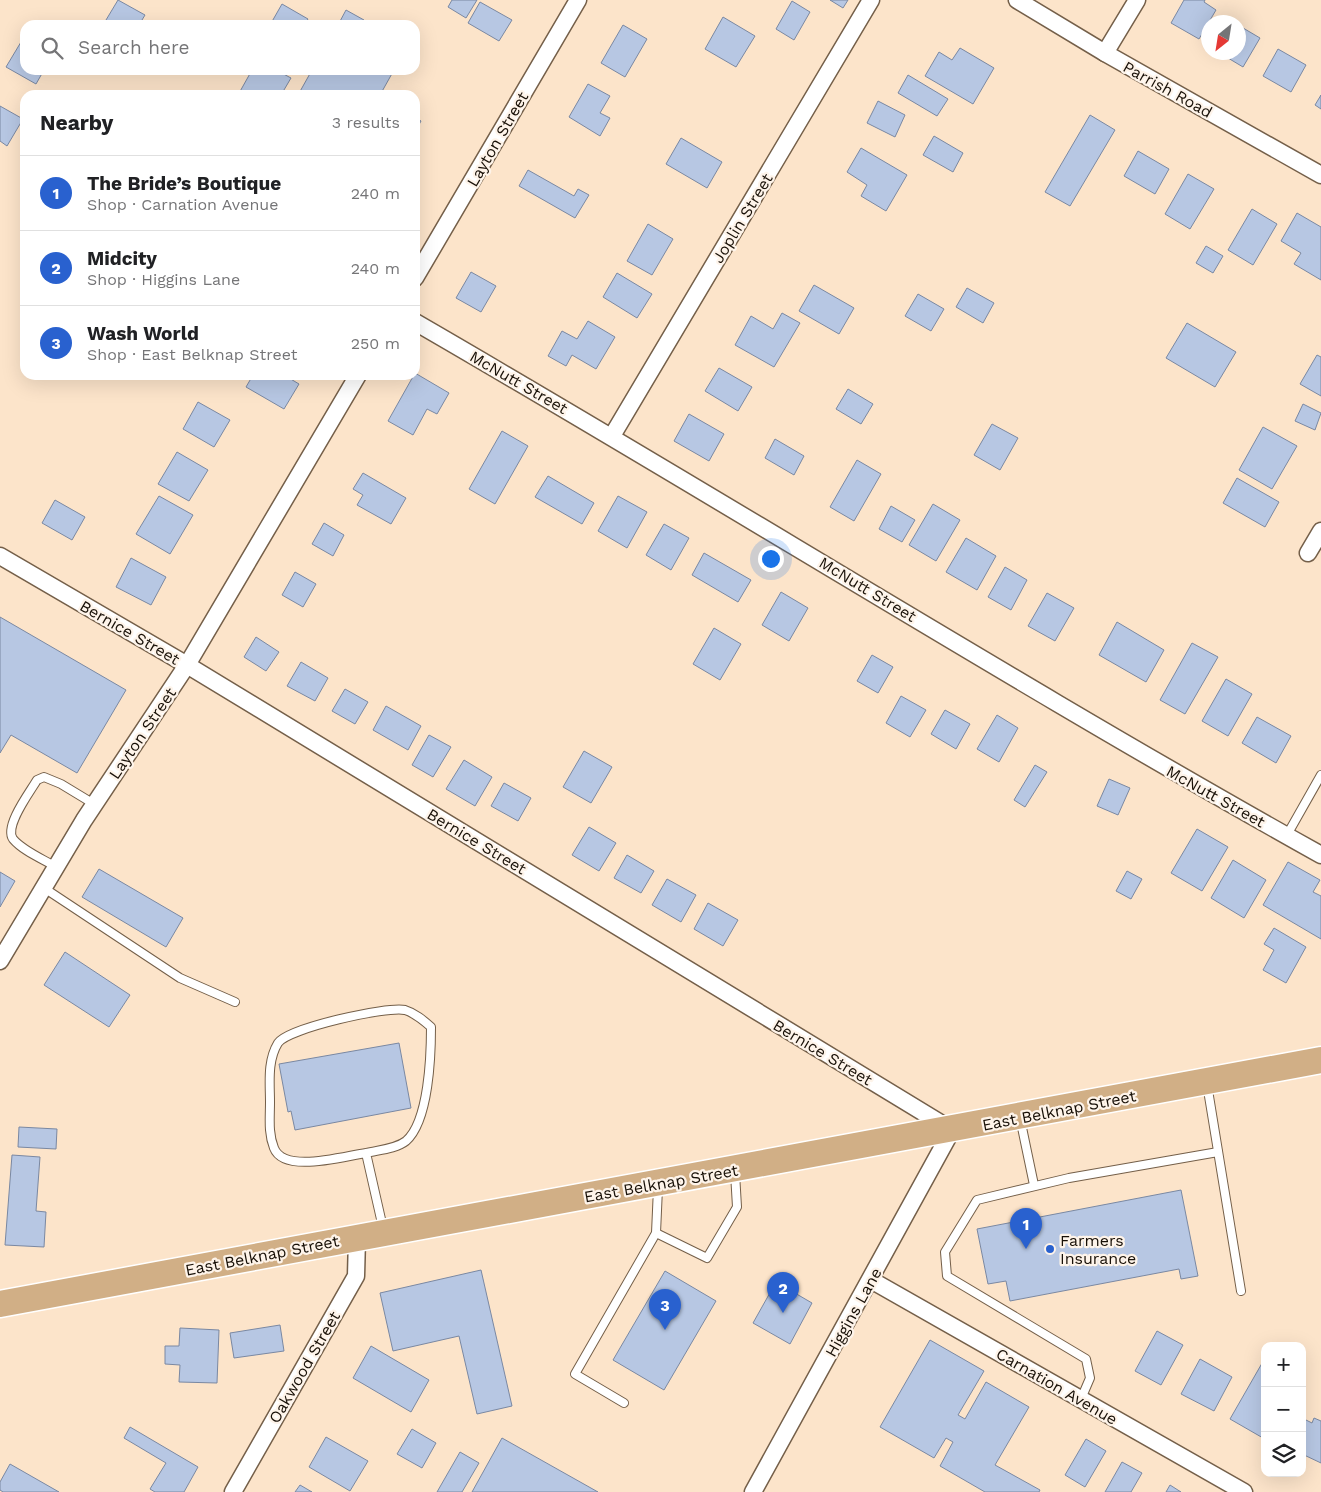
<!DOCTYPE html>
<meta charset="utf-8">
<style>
body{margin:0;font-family:"Work Sans",sans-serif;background:#f2f2f2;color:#202124}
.controls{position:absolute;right:15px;bottom:15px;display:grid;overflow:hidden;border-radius:10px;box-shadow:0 5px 20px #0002}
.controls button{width:45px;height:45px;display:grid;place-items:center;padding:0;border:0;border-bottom:1px solid #e0e0e0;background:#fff;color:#202124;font:25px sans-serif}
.compass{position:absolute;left:1201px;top:15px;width:45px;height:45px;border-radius:50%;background:#fff;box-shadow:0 5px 20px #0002;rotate:210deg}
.you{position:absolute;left:770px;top:558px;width:18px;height:18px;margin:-12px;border:4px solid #fff;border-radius:50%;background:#1a73e8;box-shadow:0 0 0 8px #1a73e833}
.badge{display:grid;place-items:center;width:32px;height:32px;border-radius:50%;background:#2961cf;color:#fff;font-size:16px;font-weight:700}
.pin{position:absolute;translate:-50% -41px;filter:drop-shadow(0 1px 2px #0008)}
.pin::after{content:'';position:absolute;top:26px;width:18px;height:15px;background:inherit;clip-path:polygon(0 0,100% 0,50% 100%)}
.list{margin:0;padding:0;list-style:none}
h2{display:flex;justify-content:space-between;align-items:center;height:65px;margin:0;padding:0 20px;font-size:21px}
h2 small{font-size:16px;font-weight:400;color:#757577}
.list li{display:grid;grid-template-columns:32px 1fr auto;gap:15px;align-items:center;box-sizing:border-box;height:75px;padding:0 20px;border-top:1px solid #e0e0e0}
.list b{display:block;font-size:19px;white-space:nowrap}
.list p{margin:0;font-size:16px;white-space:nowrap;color:#757577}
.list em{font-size:16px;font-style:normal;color:#757577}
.icon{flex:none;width:28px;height:28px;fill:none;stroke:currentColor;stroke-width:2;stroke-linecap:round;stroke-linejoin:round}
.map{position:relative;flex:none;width:1321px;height:1492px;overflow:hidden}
.search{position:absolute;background:#fff;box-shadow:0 5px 20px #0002;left:20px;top:20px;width:400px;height:55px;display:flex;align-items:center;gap:12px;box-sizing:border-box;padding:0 18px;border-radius:15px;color:#757577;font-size:19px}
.panel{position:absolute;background:#fff;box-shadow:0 5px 20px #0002;left:20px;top:90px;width:400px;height:290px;border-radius:15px}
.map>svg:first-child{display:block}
.building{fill:#b7c7e3;stroke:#7a88a2}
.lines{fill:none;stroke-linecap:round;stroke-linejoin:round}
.service-casing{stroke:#745f49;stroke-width:10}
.minor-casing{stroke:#745f49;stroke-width:19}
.primary-casing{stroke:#fff;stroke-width:29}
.service{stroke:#fff;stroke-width:8}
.minor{stroke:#fff;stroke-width:16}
.primary{stroke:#d1af86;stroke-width:26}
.poi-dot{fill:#2961cf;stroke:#fef4ea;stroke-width:2}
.labels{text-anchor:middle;stroke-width:4.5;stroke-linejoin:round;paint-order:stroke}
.street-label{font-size:16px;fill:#181007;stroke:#fef4ea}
.poi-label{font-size:16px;fill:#181007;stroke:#fef4ea;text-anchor:start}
</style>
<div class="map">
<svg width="1321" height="1492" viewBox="0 0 1321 1492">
<rect width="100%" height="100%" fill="#fce4ca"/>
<!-- building -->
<g class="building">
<path d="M118,0L145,15L139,25H103Z"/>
<path d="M452,0H477L466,18L448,7Z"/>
<path d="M830,0H848L843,8Z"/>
<path d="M1184,0H1205L1204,2L1216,10L1199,39L1171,23Z"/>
<path d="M792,1L810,12L794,40L776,29Z"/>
<path d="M480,2L512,20L499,41L468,23Z"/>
<path d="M282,4L308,19L304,25H270Z"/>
<path d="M346,10L364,20L361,25H338Z"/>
<path d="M723,17L755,36L736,67L705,49Z"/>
<path d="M623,25L647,39L625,77L601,63Z"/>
<path d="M1238,25L1260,38L1243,67L1218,52H1238Z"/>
<path d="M21,42L25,45V70H44L36,84L6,67Z"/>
<path d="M960,48L994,68L973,104L925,76L939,52L952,60Z"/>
<path d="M1278,49L1306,65L1291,92L1263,76Z"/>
<path d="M252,70H276L291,78L281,95H238Z"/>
<path d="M312,70H394L380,95H298Z"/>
<path d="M908,75L948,99L937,116L898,93Z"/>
<path d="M588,84L610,96L600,113L610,118L600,136L569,117Z"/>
<path d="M1321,95V109L1315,105Z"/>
<path d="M878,101L905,115L895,137L867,123Z"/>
<path d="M0,106L23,119L7,146L0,141Z"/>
<path d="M1090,115L1115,130L1070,206L1045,192Z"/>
<path d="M415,117L421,121L415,132Z"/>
<path d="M934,136L963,153L953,172L923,155Z"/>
<path d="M681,138L722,162L707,188L666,164Z"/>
<path d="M861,148L907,175L886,211L861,196L867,185L847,172Z"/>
<path d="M1138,151L1169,169L1155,194L1124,176Z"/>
<path d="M528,170L574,196L578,189L589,195L575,218L519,186Z"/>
<path d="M1188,174L1214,189L1190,229L1165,214Z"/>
<path d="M1252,209L1277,224L1253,265L1228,250Z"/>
<path d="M1297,213L1321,227V280L1294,264L1301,253L1281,241Z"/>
<path d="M648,224L673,239L652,275L627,261Z"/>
<path d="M1206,246L1223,256L1213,273L1196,263Z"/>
<path d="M471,272L496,286L481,312L456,298Z"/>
<path d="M617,273L652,294L637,318L603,297Z"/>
<path d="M814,285L854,308L839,334L799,311Z"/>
<path d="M967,288L994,303L983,323L956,307Z"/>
<path d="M918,294L944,309L931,331L905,316Z"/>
<path d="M782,313L800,323L774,367L735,345L751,316L773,329Z"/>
<path d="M588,321L615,337L596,369L572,355L566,366L548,356L562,331L577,339Z"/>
<path d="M1187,323L1236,352L1215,387L1166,358Z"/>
<path d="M1317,355L1321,357V396L1300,384Z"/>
<path d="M719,368L752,387L738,411L705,391Z"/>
<path d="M415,373L449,393L437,414L427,409L413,435L388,421Z"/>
<path d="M253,375H284L299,384L284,409L246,387Z"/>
<path d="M848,389L873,404L861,424L836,409Z"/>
<path d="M198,402L230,420L214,447L183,429Z"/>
<path d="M1303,404L1321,413L1315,430L1295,421Z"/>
<path d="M689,414L724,434L709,461L674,441Z"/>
<path d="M992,424L1018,438L1000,470L974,455Z"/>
<path d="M1263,427L1297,446L1272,489L1239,470Z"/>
<path d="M502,431L528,446L495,504L469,489Z"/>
<path d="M775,439L804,456L794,475L765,458Z"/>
<path d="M177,452L208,470L189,501L158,484Z"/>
<path d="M857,460L881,474L854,521L830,507Z"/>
<path d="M363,473L406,498L391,524L357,505L363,495L353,489Z"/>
<path d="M548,476L594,503L582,524L535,497Z"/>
<path d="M1237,478L1279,502L1265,527L1223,503Z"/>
<path d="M159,496L193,515L170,554L136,534Z"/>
<path d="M618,496L647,512L627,548L598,531Z"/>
<path d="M55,500L85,517L72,540L42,523Z"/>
<path d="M933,504L960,520L936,561L909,545Z"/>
<path d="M891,506L915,520L902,542L879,529Z"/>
<path d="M324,523L344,535L333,556L312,544Z"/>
<path d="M664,524L689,538L671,570L646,555Z"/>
<path d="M966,538L996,556L977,590L946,572Z"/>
<path d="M704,553L751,580L738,602L692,575Z"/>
<path d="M131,558L166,577L151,605L116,587Z"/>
<path d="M1005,567L1027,580L1011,610L988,597Z"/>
<path d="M295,572L316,584L303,607L282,595Z"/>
<path d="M781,592L808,608L789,641L762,625Z"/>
<path d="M1047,593L1074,608L1055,641L1028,626Z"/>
<path d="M0,617L126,690L77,773L11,735L0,753Z"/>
<path d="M1117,622L1164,650L1146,682L1099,655Z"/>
<path d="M714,628L741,644L720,680L693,664Z"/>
<path d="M256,637L279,652L266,671L244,657Z"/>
<path d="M1192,643L1218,657L1185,714L1160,700Z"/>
<path d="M872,655L893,667L878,693L857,681Z"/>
<path d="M301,662L328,678L315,701L287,686Z"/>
<path d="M1226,679L1252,694L1228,736L1202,721Z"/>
<path d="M345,689L368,702L355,724L332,711Z"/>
<path d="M901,696L926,710L910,737L886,723Z"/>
<path d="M386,706L421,726L408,750L373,730Z"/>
<path d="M945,710L970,724L956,749L931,734Z"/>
<path d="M997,715L1018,728L999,762L977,749Z"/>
<path d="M1257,717L1291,736L1276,763L1242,743Z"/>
<path d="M429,735L451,747L433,777L412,765Z"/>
<path d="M584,751L612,767L591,803L563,787Z"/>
<path d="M464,760L492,777L475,806L446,789Z"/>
<path d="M1035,765L1047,772L1025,807L1014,800Z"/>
<path d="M1109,779L1130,788L1118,815L1097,806Z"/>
<path d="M504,783L531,798L518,821L491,806Z"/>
<path d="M589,827L616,843L599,871L572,855Z"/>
<path d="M1197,829L1228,847L1202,891L1171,873Z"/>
<path d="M627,855L654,871L641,893L614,878Z"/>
<path d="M1233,860L1266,880L1244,918L1211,898Z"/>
<path d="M1288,862L1320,880L1313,892L1321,896V939L1263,905Z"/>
<path d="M99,869L183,918L166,947L82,897Z"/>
<path d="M1127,871L1142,879L1131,899L1116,891Z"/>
<path d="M0,872L15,881L0,907Z"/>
<path d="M667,879L696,895L681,922L652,905Z"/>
<path d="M708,903L738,920L723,946L694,929Z"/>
<path d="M1274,928L1306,947L1286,983L1263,970L1274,950L1264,944Z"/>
<path d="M65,952L130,995L109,1027L44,985Z"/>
<path d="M399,1043L411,1108L295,1130L291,1111L288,1112L279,1064Z"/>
<path d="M19,1127L57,1129L56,1149L18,1147Z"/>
<path d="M12,1155L40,1157L36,1211L46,1212L44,1247L5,1245Z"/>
<path d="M1181,1190L1198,1276L1181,1279L1179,1269L1010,1301L1006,1281L988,1284L977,1229Z"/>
<path d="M481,1270L512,1406L477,1414L459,1336L393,1351L380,1293Z"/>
<path d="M665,1271L716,1301L664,1390L613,1360Z"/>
<path d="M776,1282L812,1303L790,1344L753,1323Z"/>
<path d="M280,1325L284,1351L234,1358L230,1333Z"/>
<path d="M180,1328L219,1330L217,1383L179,1382L180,1365L165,1364V1346H179Z"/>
<path d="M1157,1331L1183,1345L1161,1385L1135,1371Z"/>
<path d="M930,1340L984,1371L958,1415L965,1419L986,1382L1029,1407L995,1465L1040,1490L1039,1492H985L940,1466L953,1442L946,1438L934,1458L880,1427Z"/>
<path d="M371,1346L429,1380L411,1412L353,1378Z"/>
<path d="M1265,1358V1434L1263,1438L1230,1419Z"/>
<path d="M1200,1359L1232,1377L1214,1411L1181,1394Z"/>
<path d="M1302,1418L1312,1423L1314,1418L1321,1421V1463L1302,1454Z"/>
<path d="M130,1427L198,1467L184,1492H155L150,1489L166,1463L124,1438Z"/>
<path d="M412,1429L436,1443L422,1468L397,1454Z"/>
<path d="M326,1437L368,1461L350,1491L309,1467Z"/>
<path d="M502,1438L598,1492H472Z"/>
<path d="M1086,1439L1106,1451L1085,1487L1065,1475Z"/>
<path d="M460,1452L479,1463L462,1492H437Z"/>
<path d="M1122,1462L1142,1473L1131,1492H1105Z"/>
<path d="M10,1464L59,1492H3L0,1490V1482Z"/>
<path d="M300,1485L312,1492H295Z"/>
<path d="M1170,1485L1181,1492H1166Z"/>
</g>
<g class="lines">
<!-- service casing -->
<g class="service-casing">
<g id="service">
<path d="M1287,835L1321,775"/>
<path d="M56,867C43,859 23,851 13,839C4,826 30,792 37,780L44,777L61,784L94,804"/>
<path d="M44,888L180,978L235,1002"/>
<path d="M1207,1084L1241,1291"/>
<path d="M1020,1118L1034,1185"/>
<path d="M366,1153C344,1156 284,1174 274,1148C268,1133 270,1118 270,1102C270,1083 267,1061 278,1043C288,1028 387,1006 405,1010C415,1013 423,1020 431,1027C431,1055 429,1121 406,1141C396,1149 378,1150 366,1153L383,1228"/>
<path d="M656,1233L707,1258L737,1207L735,1173"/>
<path d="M1081,1399L1090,1378L1086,1359L947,1276L945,1252L977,1200L1069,1178L1218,1152"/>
<path d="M624,1403L575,1374L656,1233L658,1188"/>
</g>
</g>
<!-- minor casing -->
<g class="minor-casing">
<g id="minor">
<path d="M1017,0L1105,53L1321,175"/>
<path d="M1105,53L1137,0"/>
<path d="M415,278L578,0"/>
<path d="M415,322C718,497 1015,684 1321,855"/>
<path d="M612,436L871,0"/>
<path d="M1308,553L1321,531"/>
<path d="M0,556L187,665L952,1130L753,1492"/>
<path d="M0,961L84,820L187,665L358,375"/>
<path d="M871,1280L1244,1492"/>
<path d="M233,1492L356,1276L357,1238"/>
</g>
</g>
<!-- primary casing -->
<g class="primary-casing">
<path id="primary" d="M0,1304L1321,1060"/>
</g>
<!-- service -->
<use href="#service" class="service"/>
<!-- minor -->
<use href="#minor" class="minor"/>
<!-- primary -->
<use href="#primary" class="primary"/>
</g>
<!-- markers -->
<circle class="poi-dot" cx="1050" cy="1249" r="5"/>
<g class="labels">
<!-- street labels -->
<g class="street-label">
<text transform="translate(1168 89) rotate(29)" y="6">Parrish Road</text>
<text transform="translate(497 139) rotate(-60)" y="6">Layton Street</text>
<text transform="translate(742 218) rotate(-59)" y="6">Joplin Street</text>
<text transform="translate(519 382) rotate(30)" y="6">McNutt Street</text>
<text transform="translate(868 589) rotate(31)" y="6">McNutt Street</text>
<text transform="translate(130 632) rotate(30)" y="6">Bernice Street</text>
<text transform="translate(142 733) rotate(-56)" y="6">Layton Street</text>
<text transform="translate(1216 796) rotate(29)" y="6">McNutt Street</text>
<text transform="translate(477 841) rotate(31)" y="6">Bernice Street</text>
<text transform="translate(823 1052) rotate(31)" y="6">Bernice Street</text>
<text transform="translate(1059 1110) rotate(-11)" y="6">East Belknap Street</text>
<text transform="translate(661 1183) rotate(-10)" y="6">East Belknap Street</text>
<text transform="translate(262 1255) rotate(-11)" y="6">East Belknap Street</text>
<text transform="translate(853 1312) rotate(-61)" y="6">Higgins Lane</text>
<text transform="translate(304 1367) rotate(-60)" y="6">Oakwood Street</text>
<text transform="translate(1057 1386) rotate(30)" y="6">Carnation Avenue</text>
</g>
<!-- poi labels -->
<g class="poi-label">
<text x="1060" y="1246">Farmers<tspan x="1060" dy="18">Insurance</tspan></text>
</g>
</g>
</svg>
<div class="controls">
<button>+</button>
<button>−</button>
<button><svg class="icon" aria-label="layers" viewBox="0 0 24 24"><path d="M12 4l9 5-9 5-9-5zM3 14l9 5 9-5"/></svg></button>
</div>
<svg class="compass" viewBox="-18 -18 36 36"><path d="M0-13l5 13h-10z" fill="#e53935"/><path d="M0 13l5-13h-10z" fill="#757577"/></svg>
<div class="you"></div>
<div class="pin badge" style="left:1026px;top:1249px">1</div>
<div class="pin badge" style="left:783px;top:1313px">2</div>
<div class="pin badge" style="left:665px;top:1330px">3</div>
<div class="search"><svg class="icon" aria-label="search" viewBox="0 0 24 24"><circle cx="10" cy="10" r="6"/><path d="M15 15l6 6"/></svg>Search here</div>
<section class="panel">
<h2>Nearby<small>3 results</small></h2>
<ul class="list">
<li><span class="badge">1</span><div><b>The Bride’s Boutique</b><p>Shop · Carnation Avenue</p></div><em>240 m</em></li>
<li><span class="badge">2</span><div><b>Midcity</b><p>Shop · Higgins Lane</p></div><em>240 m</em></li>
<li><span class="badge">3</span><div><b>Wash World</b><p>Shop · East Belknap Street</p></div><em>250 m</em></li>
</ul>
</section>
</div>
